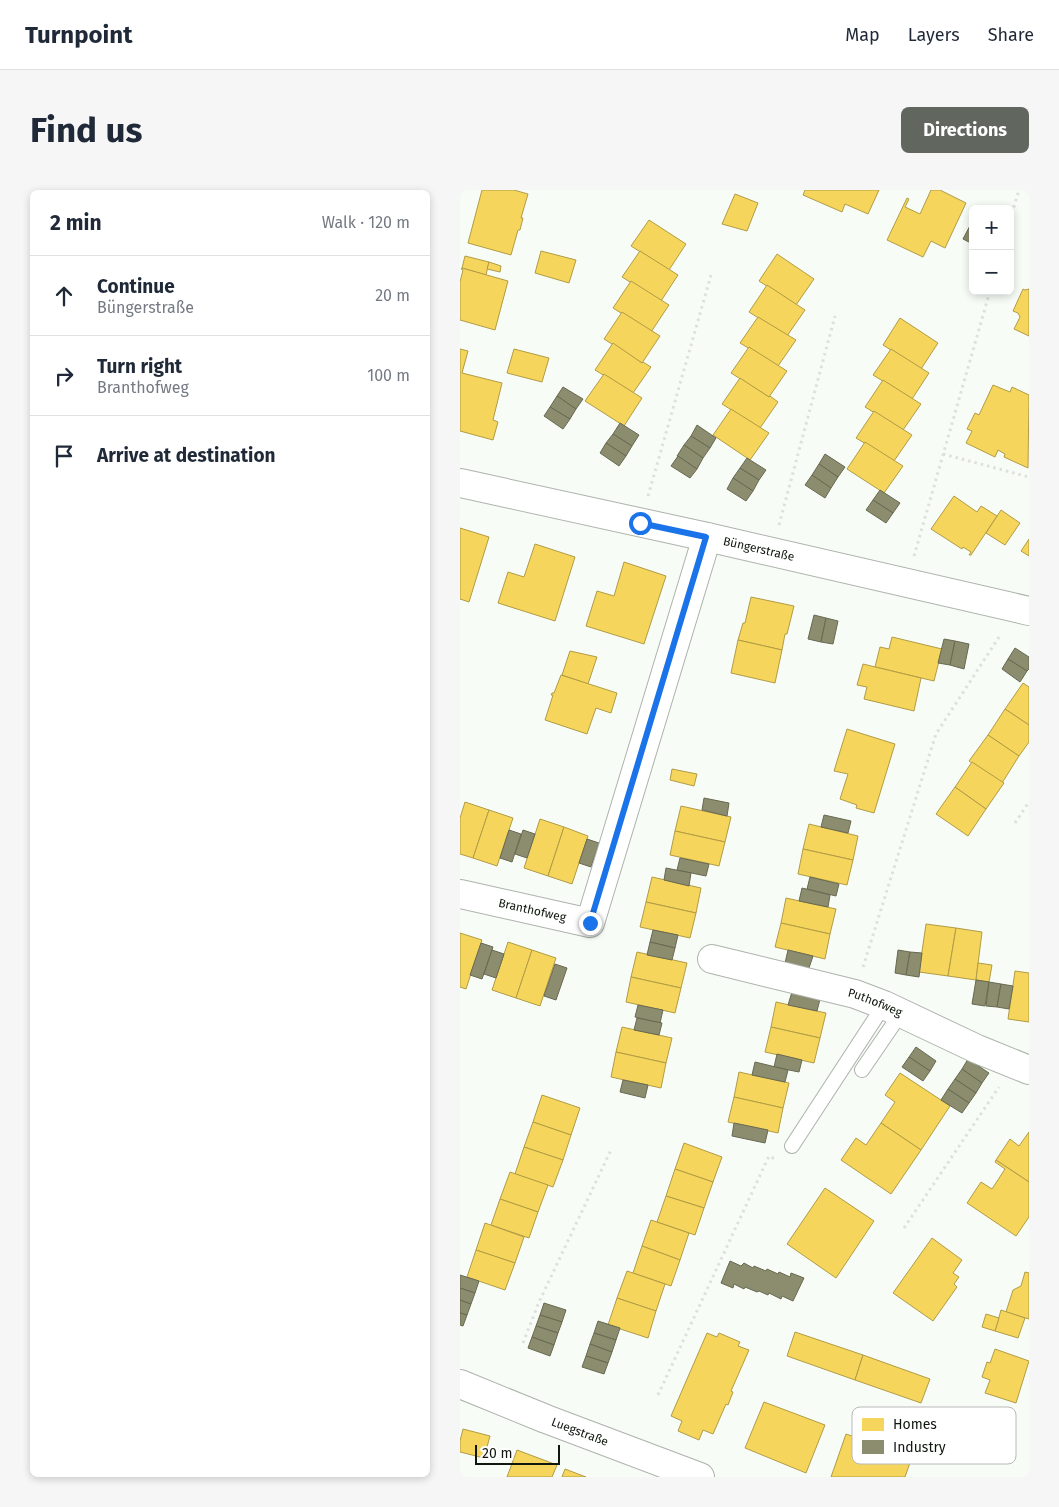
<!DOCTYPE html>
<meta charset="utf-8">
<style>
body{margin:0;font-family:"Fira Sans",sans-serif;background:#f6f6f7;color:#1f2937}
.controls{position:absolute;right:15px;top:15px;display:grid;overflow:hidden;border-radius:8px;box-shadow:0 2px 8px #0003}
.controls button{width:45px;height:45px;display:grid;place-items:center;padding:0;border:0;border-bottom:1px solid #e0e1e3;background:#fff;color:#1f2937;font:25px sans-serif}
.scale{position:absolute;left:15px;bottom:12px;width:85px;box-sizing:border-box;padding-left:5px;border:2px solid #10170e;border-top:0;font-size:14px;line-height:18px;white-space:nowrap;color:#10170e;-webkit-text-stroke:4px #fff;paint-order:stroke}
.stop{position:absolute;width:15px;height:15px;margin:-11px;border:4px solid #1a73e8;border-radius:50%;background:#fff}
.stop.end{background:#1a73e8;border-color:#fff;box-shadow:0 1px 5px #0008}
.list{margin:0;padding:0;list-style:none}
h2{display:flex;justify-content:space-between;align-items:center;height:65px;margin:0;padding:0 20px;font-size:21px}
h2 small{font-size:16px;font-weight:400;color:#747a83}
.list li{display:grid;grid-template-columns:32px 1fr auto;gap:15px;align-items:center;box-sizing:border-box;height:80px;padding:0 20px;border-top:1px solid #e0e1e3}
.list b{display:block;font-size:19px;white-space:nowrap}
.list p{margin:0;font-size:16px;white-space:nowrap;color:#747a83}
.list em{font-size:16px;font-style:normal;color:#747a83}
.icon{flex:none;width:28px;height:28px;fill:none;stroke:currentColor;stroke-width:2;stroke-linecap:round;stroke-linejoin:round}
.map{position:relative;flex:none;width:569px;height:1287px;overflow:hidden;border-radius:8px}
header{display:flex;align-items:center;gap:30px;box-sizing:border-box;height:70px;padding:0 25px;background:#fff;border-bottom:1px solid #e0e1e3}
header strong{font-size:24px}
nav{display:flex;gap:28px;margin-inline-start:auto;font-size:18px}
.intro{display:flex;align-items:center;justify-content:space-between;box-sizing:border-box;height:120px;padding:0 30px}
h1{margin:0;font-size:35px}
.button{padding:12px 22px;border-radius:8px;background:#61675f;color:#fff;font-size:18px;font-weight:700}
main{display:flex;gap:30px;padding:0 30px}
aside{flex:1;background:#fff;border-radius:8px;box-shadow:0 2px 8px #0003}
.map>svg:first-child{display:block}
.homes{fill:#f6d55c;stroke:#b19c45}
.industry{fill:#8c8c6e;stroke:#676951}
.lines{fill:none;stroke-linecap:round;stroke-linejoin:round}
.service-casing{stroke:#adb3ac;stroke-width:16}
.minor-casing{stroke:#adb3ac;stroke-width:30}
.path{stroke:#dee0dd;stroke-width:3;stroke-dasharray:2.5 4;stroke-linecap:butt}
.service{stroke:#fefffe;stroke-width:14}
.minor{stroke:#fefffe;stroke-width:28}
.route{stroke:#1a73e8;stroke-width:6}
.labels{text-anchor:middle;stroke-width:5;stroke-linejoin:round;paint-order:stroke}
.street-label{font-size:12px;fill:#10170e;stroke:#fff}
.key{fill:#fff;stroke:#b7b9b7;stroke-width:1}
.key-label{font-size:14px;fill:#10170e}
</style>
<header>
<strong>Turnpoint</strong>
<nav><a>Map</a><a>Layers</a><a>Share</a></nav>
</header>
<div class="intro"><h1>Find us</h1><a class="button">Directions</a></div>
<main>
<aside>
<h2>2 min<small>Walk · 120 m</small></h2>
<ul class="list">
<li><svg class="icon" aria-label="ahead" viewBox="0 0 24 24"><path d="M12 20V5M6 11l6-6 6 6"/></svg><div><b>Continue</b><p>Büngerstraße</p></div><em>20 m</em></li>
<li><svg class="icon" aria-label="right" viewBox="0 0 24 24"><path d="M7 20v-9h11M14 6l5 5-5 5"/></svg><div><b>Turn right</b><p>Branthofweg</p></div><em>100 m</em></li>
<li><svg class="icon" aria-label="arrive" viewBox="0 0 24 24"><path d="M6 21V4h12l-3 4 3 4H6"/></svg><div><b>Arrive at destination</b></div></li>
</ul>
</aside>
<div class="map">
<svg width="569" height="1287" viewBox="0 0 569 1287">
<rect width="100%" height="100%" fill="#f7fcf6"/>
<!-- homes -->
<g class="homes">
<path d="M22,0H54L68,4L61,28H63L60,40H58L51,65L8,53Z"/>
<path d="M345,0H419L408,24L385,14L382,22L343,5Z"/>
<path d="M471,0H480L506,13L485,58L471,51L463,67L427,50L447,8L449,9L445,17L460,24Z"/>
<path d="M275,4L298,13L287,41L262,34Z"/>
<path d="M189,30L226,54L209,80L171,56Z"/>
<path d="M81,61L116,70L109,93L75,83Z"/>
<path d="M180,61L218,85L201,111L162,87Z"/>
<path d="M317,64L354,89L336,115L299,91Z"/>
<path d="M5,66L29,72L26,85L2,78Z"/>
<path d="M29,72L41,76L40,82L27,79Z"/>
<path d="M2,78L48,91L35,140L0,130V92L3,80L1,79Z"/>
<path d="M171,91L209,115L191,142L153,118Z"/>
<path d="M307,95L345,120L327,146L289,122Z"/>
<path d="M563,99L565,100L569,99V146L554,139L560,127L558,123L553,121Z"/>
<path d="M162,122L200,146L182,173L144,149Z"/>
<path d="M298,127L336,150L318,176L280,153Z"/>
<path d="M440,128L478,153L461,179L423,155Z"/>
<path d="M153,153L182,173L183,172L191,177L173,203L135,180Z"/>
<path d="M289,157L327,181L309,207L271,183Z"/>
<path d="M0,159L8,161L2,183L42,193L33,230L38,232L33,250L0,241Z"/>
<path d="M54,159L89,168L82,192L47,183Z"/>
<path d="M431,159L469,183L452,209L413,185Z"/>
<path d="M144,184L182,208L164,236L125,211Z"/>
<path d="M280,188L309,207L310,206L318,212L300,238L262,214Z"/>
<path d="M423,190L461,214L443,240L405,217Z"/>
<path d="M533,195L550,202L552,197L569,205L568,278L544,267L545,264L538,260L535,267L506,253L512,241L507,239L515,223L519,225Z"/>
<path d="M271,219L309,243L290,270L253,245Z"/>
<path d="M414,221L452,245L434,271L396,248Z"/>
<path d="M405,252L443,276L424,303L387,279Z"/>
<path d="M494,306L517,322L521,316L537,326L511,365H509L511,362L503,357L502,359L471,339Z"/>
<path d="M541,320L560,333L545,355L526,343Z"/>
<path d="M0,338L29,347L9,412L0,409Z"/>
<path d="M569,349V366L561,361Z"/>
<path d="M75,354L115,367L95,431L38,413L48,382L64,387Z"/>
<path d="M164,372L206,386L184,454L126,436L137,401L154,406Z"/>
<path d="M291,407L334,416L327,444H325L322,460L278,450L283,433H285Z"/>
<path d="M432,447L482,459L474,491L415,477L420,457L429,459Z"/>
<path d="M278,450L322,460L315,493L271,483Z"/>
<path d="M110,461L137,467L128,494L102,485Z"/>
<path d="M403,474L461,488L454,521L404,509L407,497L397,495Z"/>
<path d="M101,485L157,503L151,523L136,518L127,544L85,530L93,505H91L92,503H94Z"/>
<path d="M563,493L569,497V535L545,519Z"/>
<path d="M545,519L569,535V552L559,566L528,545Z"/>
<path d="M387,539L435,554L414,623L396,618L397,615L380,609L388,584L374,581Z"/>
<path d="M528,545L559,566L542,593L509,571Z"/>
<path d="M512,572L544,593L526,619L495,597Z"/>
<path d="M212,579L237,584L234,596L210,590Z"/>
<path d="M495,597L526,619L508,646L476,624Z"/>
<path d="M5,612L29,620L13,668L0,664V628Z"/>
<path d="M221,616L271,627L265,652L215,641Z"/>
<path d="M29,620L53,628L37,676L13,668Z"/>
<path d="M80,629L104,637L88,686L64,678Z"/>
<path d="M349,634L398,646L393,670L343,659Z"/>
<path d="M104,637L128,646L112,694L88,686Z"/>
<path d="M215,641L265,652L259,676L210,665Z"/>
<path d="M343,659L393,670L387,695L338,684Z"/>
<path d="M192,687L241,698L236,723L186,712Z"/>
<path d="M326,708L376,719L370,744L321,733Z"/>
<path d="M186,712L236,723L230,748L180,737Z"/>
<path d="M321,733L370,744L365,769L315,757Z"/>
<path d="M466,734L496,738L488,786L459,782Z"/>
<path d="M496,738L522,742L516,790L488,786Z"/>
<path d="M0,743L22,750L6,799L0,797Z"/>
<path d="M48,752L72,760L56,808L32,800Z"/>
<path d="M72,760L96,768L80,816L56,808Z"/>
<path d="M177,762L227,773L221,798L171,787Z"/>
<path d="M518,773L532,775L529,792L516,790Z"/>
<path d="M555,781L569,783V832L548,829Z"/>
<path d="M171,787L221,798L215,823L166,812Z"/>
<path d="M316,812L366,823L360,848L311,837Z"/>
<path d="M162,837L212,848L206,873L156,862Z"/>
<path d="M311,837L360,848L354,873L305,862Z"/>
<path d="M156,862L206,873L201,898L151,887Z"/>
<path d="M279,882L329,893L323,918L274,907Z"/>
<path d="M440,883L490,916L461,960L421,933L435,912L425,905Z"/>
<path d="M82,905L120,918L111,945L73,932Z"/>
<path d="M274,907L323,918L318,943L268,932Z"/>
<path d="M73,932L111,945L103,970L64,957Z"/>
<path d="M421,933L461,960L431,1004L381,970L396,948L406,955Z"/>
<path d="M569,942V992L536,970L550,949L559,956Z"/>
<path d="M224,953L262,967L253,992L215,979Z"/>
<path d="M64,957L103,970L93,997L55,984Z"/>
<path d="M536,970L569,992V1027L556,1046L507,1013L521,992L532,999L545,979L535,972Z"/>
<path d="M215,979L253,992L244,1018L206,1006Z"/>
<path d="M50,982L88,995L78,1022L40,1009Z"/>
<path d="M365,998L414,1031L376,1088L327,1054Z"/>
<path d="M206,1006L244,1018L235,1045L197,1032Z"/>
<path d="M40,1009L78,1022L69,1048L31,1035Z"/>
<path d="M191,1030L229,1043L220,1070L182,1056Z"/>
<path d="M25,1033L64,1047L55,1073L16,1060Z"/>
<path d="M472,1048L502,1070L493,1083L499,1087L494,1094L497,1097L473,1131L433,1103Z"/>
<path d="M182,1056L220,1070L211,1096L173,1083Z"/>
<path d="M16,1060L55,1073L45,1100L7,1087Z"/>
<path d="M167,1081L205,1094L196,1121L157,1108Z"/>
<path d="M565,1082L569,1083V1129L546,1122L553,1100L561,1096Z"/>
<path d="M157,1108L196,1121L188,1148L148,1135Z"/>
<path d="M541,1120L565,1128L558,1148L535,1141Z"/>
<path d="M526,1124L539,1128L535,1141L522,1137Z"/>
<path d="M335,1142L403,1165L395,1190L327,1166Z"/>
<path d="M247,1143L257,1147L259,1143L280,1152L278,1156L289,1160L271,1201L273,1202L268,1215L266,1214L253,1244L243,1240L239,1250L218,1241L222,1231L211,1226Z"/>
<path d="M535,1159L569,1171L556,1213L525,1203L530,1190L522,1187L527,1172L530,1173Z"/>
<path d="M403,1165L470,1189L461,1213L395,1190Z"/>
<path d="M304,1212L365,1235L346,1283L285,1258Z"/>
<path d="M3,1239L30,1246L24,1268L0,1262V1251Z"/>
<path d="M386,1244L452,1267L445,1287H371Z"/>
<path d="M57,1260L97,1275L92,1287H47Z"/>
<path d="M105,1279L126,1287H102Z"/>
</g>
<!-- industry -->
<g class="industry">
<path d="M513,30V54L503,49Z"/>
<path d="M103,197L123,209L116,219L97,206Z"/>
<path d="M97,206L116,219L110,229L90,217Z"/>
<path d="M90,217L110,229L103,239L84,226Z"/>
<path d="M160,233L179,245L172,256L153,244Z"/>
<path d="M237,235L256,248L250,258L231,246Z"/>
<path d="M153,244L172,256L166,266L146,253Z"/>
<path d="M231,246L250,258L243,268L224,255Z"/>
<path d="M146,253L166,266L159,276L140,263Z"/>
<path d="M224,255L243,268L237,279L217,266Z"/>
<path d="M365,264L385,277L378,287L359,274Z"/>
<path d="M218,266L237,279L230,288L211,276Z"/>
<path d="M287,268L306,280L299,290L280,278Z"/>
<path d="M359,274L378,287L371,298L352,285Z"/>
<path d="M280,278L299,290L293,301L273,288Z"/>
<path d="M352,285L371,298L365,308L345,295Z"/>
<path d="M273,288L293,301L286,311L267,299Z"/>
<path d="M420,300L440,313L433,323L413,310Z"/>
<path d="M413,310L433,323L426,333L406,320Z"/>
<path d="M354,425L366,428L361,452L348,449Z"/>
<path d="M366,428L378,431L373,454L361,452Z"/>
<path d="M484,449L495,451L490,475L478,473Z"/>
<path d="M495,451L509,454L504,479L490,475Z"/>
<path d="M555,458L569,467V479L567,481L548,469Z"/>
<path d="M548,469L567,481L560,492L542,479Z"/>
<path d="M244,608L269,613L267,626L242,620Z"/>
<path d="M364,625L391,631L388,643L361,637Z"/>
<path d="M49,640L61,644L52,672L40,668Z"/>
<path d="M63,640L75,644L67,668L55,664Z"/>
<path d="M127,649L139,653L131,677L119,673Z"/>
<path d="M220,668L249,674L246,686L217,680Z"/>
<path d="M206,678L231,683L229,696L204,690Z"/>
<path d="M350,687L379,694L376,706L347,699Z"/>
<path d="M342,698L370,705L368,717L339,711Z"/>
<path d="M193,740L218,745L215,758L190,752Z"/>
<path d="M190,752L215,758L212,770L187,765Z"/>
<path d="M21,753L33,757L22,789L10,785Z"/>
<path d="M32,760L44,764L36,788L24,784Z"/>
<path d="M328,760L353,766L349,778L325,773Z"/>
<path d="M438,760L450,762L446,785L435,783Z"/>
<path d="M450,762L462,763L459,787L446,785Z"/>
<path d="M95,774L107,778L96,810L84,806Z"/>
<path d="M516,790L529,792L525,816L512,814Z"/>
<path d="M529,792L541,794L537,817L526,816Z"/>
<path d="M541,794L553,796L549,819L537,817Z"/>
<path d="M332,802L360,809L357,821L328,815Z"/>
<path d="M178,815L203,820L200,833L175,827Z"/>
<path d="M177,828L202,833L199,845L174,840Z"/>
<path d="M456,857L476,871L470,881L449,867Z"/>
<path d="M317,864L342,870L339,882L314,877Z"/>
<path d="M449,867L470,881L463,891L442,877Z"/>
<path d="M508,869L529,883L522,893L502,879Z"/>
<path d="M295,872L328,880L325,892L292,885Z"/>
<path d="M502,879L522,893L516,903L495,889Z"/>
<path d="M495,889L516,903L509,913L488,899Z"/>
<path d="M163,890L188,895L185,908L160,902Z"/>
<path d="M488,899L509,913L502,923L481,910Z"/>
<path d="M274,933L308,940L305,953L272,946Z"/>
<path d="M270,1071L281,1076L284,1073L293,1078L294,1076L306,1081L307,1079L318,1084L319,1082L330,1087L331,1083L344,1088L333,1111L322,1106L321,1109L309,1103L308,1105L299,1101L297,1102L285,1097L284,1099L274,1094L273,1098L261,1093Z"/>
<path d="M0,1085L19,1091L15,1103L0,1098Z"/>
<path d="M0,1098L15,1103L11,1114L0,1110Z"/>
<path d="M0,1110L11,1114L7,1125L0,1123Z"/>
<path d="M84,1113L106,1120L102,1132L80,1125Z"/>
<path d="M0,1123L7,1125L3,1136L0,1135Z"/>
<path d="M80,1125L102,1132L98,1143L76,1136Z"/>
<path d="M138,1131L160,1138L156,1150L134,1143Z"/>
<path d="M76,1136L98,1143L94,1155L72,1147Z"/>
<path d="M134,1143L156,1150L152,1162L130,1154Z"/>
<path d="M72,1147L94,1155L90,1166L68,1158Z"/>
<path d="M130,1154L152,1162L148,1173L126,1166Z"/>
<path d="M126,1166L148,1173L144,1184L122,1177Z"/>
</g>
<g class="lines">
<!-- service casing -->
<g class="service-casing">
<g id="service">
<path d="M402,880L441,823"/>
<path d="M332,956L424,815"/>
</g>
</g>
<!-- minor casing -->
<g class="minor-casing">
<g id="minor">
<path id="s1" d="M0,293L247,347L569,421"/>
<path id="s2" d="M0,704L130,733L247,347"/>
<path id="s3" d="M252,769L395,804L424,815L517,859L569,880"/>
<path id="s4" d="M0,1194L86,1229L240,1287"/>
</g>
</g>
<!-- path -->
<g class="path">
<path d="M550,30L559,0"/>
<path d="M483,264L569,287"/>
<path d="M188,306L251,85"/>
<path d="M319,335L375,126"/>
<path d="M454,366L530,101"/>
<path d="M555,633L569,612"/>
<path d="M403,777L476,544L541,444"/>
<path d="M444,1038L539,897"/>
<path d="M63,1153L79,1112L151,960"/>
<path d="M198,1205L309,966L315,969"/>
</g>
<!-- service -->
<use href="#service" class="service"/>
<!-- minor -->
<use href="#minor" class="minor"/>
</g>
<g class="lines">
<!-- route -->
<path class="route" d="M130,733L246,347L180,333"/>
</g>
<g class="labels">
<!-- street labels -->
<g class="street-label">
<text dy="4" stroke="none"><textPath href="#s1" startOffset="306">Büngerstraße</textPath></text>
<text dy="4" stroke="none"><textPath href="#s2" startOffset="74">Branthofweg</textPath></text>
<text dy="4" stroke="none"><textPath href="#s3" startOffset="169">Puthofweg</textPath></text>
<text dy="4" stroke="none"><textPath href="#s4" startOffset="129">Luegstraße</textPath></text>
</g>
</g>
<!-- legend -->
<rect x="392" y="1217" width="164" height="57" rx="8" class="key"/>
<rect x="402" y="1228" width="22" height="13" fill="#f6d55c"/>
<rect x="402" y="1250" width="22" height="14" fill="#8c8c6e"/>
<g class="key-label">
<text x="433" y="1239">Homes</text>
<text x="433" y="1262">Industry</text>
</g>
</svg>
<div class="controls">
<button>+</button>
<button>−</button>
</div>
<div class="scale">20 m</div>
<div class="stop" style="left:180px;top:333px"></div>
<div class="stop end" style="left:130px;top:733px"></div>
</div>
</main>
